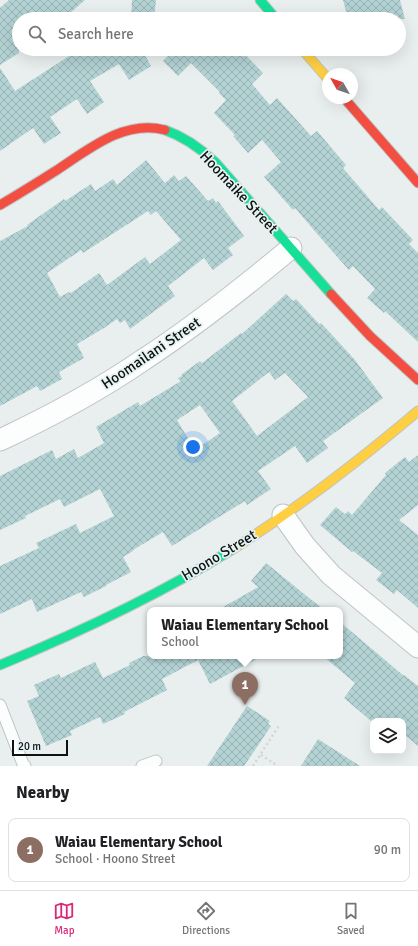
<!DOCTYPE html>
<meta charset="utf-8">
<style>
body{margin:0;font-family:Signika,sans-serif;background:#f2f2f2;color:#202124}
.controls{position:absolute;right:12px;bottom:12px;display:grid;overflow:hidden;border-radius:8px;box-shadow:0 4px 16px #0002}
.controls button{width:36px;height:36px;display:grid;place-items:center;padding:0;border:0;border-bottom:1px solid #e0e0e0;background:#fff;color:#202124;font:20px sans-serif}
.compass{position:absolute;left:322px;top:68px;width:36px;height:36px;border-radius:50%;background:#fff;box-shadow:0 4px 16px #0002;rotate:310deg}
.scale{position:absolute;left:12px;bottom:10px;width:56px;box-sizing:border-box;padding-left:4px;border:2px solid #0e1212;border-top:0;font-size:11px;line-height:14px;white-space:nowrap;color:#0e1212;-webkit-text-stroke:3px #e6f1f2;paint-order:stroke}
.you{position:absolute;left:193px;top:447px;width:14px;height:14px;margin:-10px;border:3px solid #fff;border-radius:50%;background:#1a73e8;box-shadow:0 0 0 6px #1a73e833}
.badge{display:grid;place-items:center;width:26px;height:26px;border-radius:50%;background:#db2777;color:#fff;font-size:13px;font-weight:700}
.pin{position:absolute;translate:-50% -33px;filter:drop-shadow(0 1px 2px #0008)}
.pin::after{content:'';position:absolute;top:21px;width:14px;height:12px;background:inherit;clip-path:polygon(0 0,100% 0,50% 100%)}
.popup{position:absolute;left:147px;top:607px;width:196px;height:52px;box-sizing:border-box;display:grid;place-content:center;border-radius:8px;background:#fff;filter:drop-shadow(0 1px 3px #0005);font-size:13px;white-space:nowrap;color:#757577}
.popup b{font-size:15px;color:#202124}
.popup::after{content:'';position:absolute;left:50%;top:100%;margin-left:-8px;border:8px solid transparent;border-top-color:#fff}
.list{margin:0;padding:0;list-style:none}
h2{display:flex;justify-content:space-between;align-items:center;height:52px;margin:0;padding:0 16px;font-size:17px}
h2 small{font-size:13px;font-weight:400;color:#757577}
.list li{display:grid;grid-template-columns:26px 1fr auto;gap:12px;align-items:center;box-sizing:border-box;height:64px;margin:0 8px 8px;padding:0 8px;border:1px solid #e0e0e0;border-radius:8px}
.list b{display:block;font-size:15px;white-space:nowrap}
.list p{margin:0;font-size:13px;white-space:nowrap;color:#757577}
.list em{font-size:13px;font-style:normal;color:#757577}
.icon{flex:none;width:22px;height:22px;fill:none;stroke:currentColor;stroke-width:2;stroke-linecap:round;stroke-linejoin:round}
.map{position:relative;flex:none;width:418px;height:766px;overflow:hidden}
.search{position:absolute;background:#fff;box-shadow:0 4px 16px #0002;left:12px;right:12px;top:12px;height:44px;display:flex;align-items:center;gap:10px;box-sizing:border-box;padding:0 14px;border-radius:22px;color:#757577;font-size:15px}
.sheet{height:124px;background:#fff}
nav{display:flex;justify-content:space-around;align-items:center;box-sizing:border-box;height:56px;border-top:1px solid #e0e0e0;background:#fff;font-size:11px;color:#757577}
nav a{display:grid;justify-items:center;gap:2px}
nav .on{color:#db2777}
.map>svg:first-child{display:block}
.building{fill:url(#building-cross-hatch);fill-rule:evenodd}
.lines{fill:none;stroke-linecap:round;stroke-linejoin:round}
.lane-casing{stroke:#bfc4c4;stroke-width:13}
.street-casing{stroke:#bfc4c4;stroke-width:23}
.fast-casing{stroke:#bfc4c4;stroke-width:11}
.slow-casing{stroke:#bfc4c4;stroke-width:11}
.jam-casing{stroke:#bfc4c4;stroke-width:11}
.path{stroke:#d3d5d5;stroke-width:2.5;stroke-dasharray:2 3;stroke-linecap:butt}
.lane{stroke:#fcfdfd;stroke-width:11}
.street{stroke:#fcfdfd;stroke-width:21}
.fast{stroke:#16e098;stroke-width:9}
.slow{stroke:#ffcf43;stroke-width:9}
.jam{stroke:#f24e42;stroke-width:9}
.labels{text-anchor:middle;stroke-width:3.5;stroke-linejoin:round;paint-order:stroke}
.street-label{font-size:15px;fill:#0e1212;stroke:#e6f1f2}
</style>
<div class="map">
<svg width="418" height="766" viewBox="0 0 418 766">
<defs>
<pattern id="building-cross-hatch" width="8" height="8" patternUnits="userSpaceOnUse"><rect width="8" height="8" fill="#b3d2d4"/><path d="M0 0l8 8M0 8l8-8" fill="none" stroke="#99b3b5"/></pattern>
</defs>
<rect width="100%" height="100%" fill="#e9efef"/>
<!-- building -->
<g class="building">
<path d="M9,0H85L63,19H19V53L0,65V8Z"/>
<path d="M132,0H156L154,19H131Z"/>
<path d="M343,0H400L405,19H348Z"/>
<path d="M80,49H143L142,50L151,66L129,80L119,64L90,81L104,102L87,114L77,99L50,117L61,133L44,144L33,128L0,151V68L15,91Z"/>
<path d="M175,49H240L263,73L252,84L270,105L277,98L311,136L317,131L346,165L343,168L379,210L382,207L413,240L409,244L418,253V342L385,311L384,313L367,298L375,289L353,266L349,270L332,251L295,208L293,210L264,177L281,162L262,140L248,153L233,136L235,135L214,113L226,100L219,93L220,92L191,63L178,76L163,61Z"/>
<path d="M146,160L165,183L174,175L179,181L186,176L208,201L213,198L216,203L218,201L244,236L228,248L233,255L213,270L204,258L168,286L175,296L130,329L125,320L120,323L117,319L104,328L77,344L84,358L59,372L62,379L40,391L37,386L0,406V241L28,226L27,225L64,199L65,201L91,184L95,191L113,179L117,185ZM148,211L151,215L156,211L181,240L150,264L145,257L107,285L99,273L71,293L69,292L60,297L47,273L81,250L83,253Z"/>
<path d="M286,294L293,301L296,299L319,324L321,323L355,360L383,398L323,441L328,448L307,463L295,446L258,471L271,489L247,505L245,501L172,546L163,532L133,550V551L123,557L131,572L106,585V586L84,597L81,592L37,612L32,599L0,614V566L39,548L36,543L76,524L80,533L114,516L100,489L64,507L60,499L25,516L26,518L0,530V476L52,450L56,459L74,449L78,458L104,443L96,427L138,402L140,406L181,381L178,378L182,376L181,375L200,361L202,363L241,333L242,334ZM269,372L275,380L285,373L308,397L257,436L232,401ZM200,405L220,433L195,450L177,420Z"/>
<path d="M418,455V505L399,520L418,535V608L397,590L394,594L376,580L382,573L353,551L352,552L320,525L336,507L345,514L348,511L352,515L386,475L385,473L405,457L409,462Z"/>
<path d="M266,563L298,589L324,610H218L258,587L251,581Z"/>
<path d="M340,622L404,676V675L418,686V746L403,733V721H371L344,698L355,683L323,656H340Z"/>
<path d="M143,656H262L210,684L198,660L162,679L167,690L124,712L125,714L103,724L100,717L70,731L72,735L46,746L27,701L39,696L34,685L59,674L61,678L95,662L103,678L130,665L129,663Z"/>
<path d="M247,706L270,721L268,724L271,726L259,744L244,766H207Z"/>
<path d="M318,739L360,766H301Z"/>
</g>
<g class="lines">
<!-- lane casing -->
<g class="lane-casing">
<g id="lane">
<path d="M0,705L23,764L25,766"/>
<path d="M142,766L156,761"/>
</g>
</g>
<!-- street casing -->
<g class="street-casing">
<g id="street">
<path d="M0,440C49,417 98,391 143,360C195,326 243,288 291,248"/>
<path d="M283,515L295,532L305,546L331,575L418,647"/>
</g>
</g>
<!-- fast casing -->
<g class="fast-casing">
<g id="fast">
<path d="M260,0L276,19"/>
<path d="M165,130C185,137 200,148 215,162L331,294"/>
<path d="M0,665C80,632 159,595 233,549"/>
</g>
</g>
<!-- slow casing -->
<g class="slow-casing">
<g id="slow">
<path d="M302,49L328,79"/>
<path d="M233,549C298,508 359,461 418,411"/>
</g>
</g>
<!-- jam casing -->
<g class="jam-casing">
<g id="jam">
<path d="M344,98L418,183"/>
<path d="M0,205C19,194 38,182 57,170C89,149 125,119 165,130"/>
<path d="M331,294L370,336L418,380"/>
</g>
</g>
<!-- path -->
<g class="path">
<path d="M261,755L278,766"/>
<path d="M253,766L280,724"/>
</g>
<!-- lane -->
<use href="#lane" class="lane"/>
<!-- street -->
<use href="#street" class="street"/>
<!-- fast -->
<use href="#fast" class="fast"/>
<!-- slow -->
<use href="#slow" class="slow"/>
<!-- jam -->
<use href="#jam" class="jam"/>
</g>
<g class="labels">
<!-- street labels -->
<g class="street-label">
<text transform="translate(239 192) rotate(47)" y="5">Hoomaike Street</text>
<text transform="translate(151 353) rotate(-34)" y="5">Hoomailani Street</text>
<text transform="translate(219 555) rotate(-31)" y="5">Hoono Street</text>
</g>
</g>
</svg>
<div class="controls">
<button><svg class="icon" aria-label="layers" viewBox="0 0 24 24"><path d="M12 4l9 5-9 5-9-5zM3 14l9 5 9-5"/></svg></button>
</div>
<svg class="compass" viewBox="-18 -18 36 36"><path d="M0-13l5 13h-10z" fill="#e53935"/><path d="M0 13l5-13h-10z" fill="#757577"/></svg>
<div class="scale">20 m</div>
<div class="you"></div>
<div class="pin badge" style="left:245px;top:705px;background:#8d6e63">1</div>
<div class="popup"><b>Waiau Elementary School</b>School</div>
<div class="search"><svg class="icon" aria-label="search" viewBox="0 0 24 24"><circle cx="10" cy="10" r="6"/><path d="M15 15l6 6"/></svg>Search here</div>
</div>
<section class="sheet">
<h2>Nearby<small></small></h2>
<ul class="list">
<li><span class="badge" style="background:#8d6e63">1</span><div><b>Waiau Elementary School</b><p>School · Hoono Street</p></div><em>90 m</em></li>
</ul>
</section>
<nav>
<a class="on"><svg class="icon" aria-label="map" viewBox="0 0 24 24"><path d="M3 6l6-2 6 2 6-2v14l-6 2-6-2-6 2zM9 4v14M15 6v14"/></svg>Map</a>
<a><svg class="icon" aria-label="directions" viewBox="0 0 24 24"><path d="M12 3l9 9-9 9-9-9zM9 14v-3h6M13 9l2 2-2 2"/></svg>Directions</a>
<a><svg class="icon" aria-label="saved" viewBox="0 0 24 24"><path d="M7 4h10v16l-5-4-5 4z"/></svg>Saved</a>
</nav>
